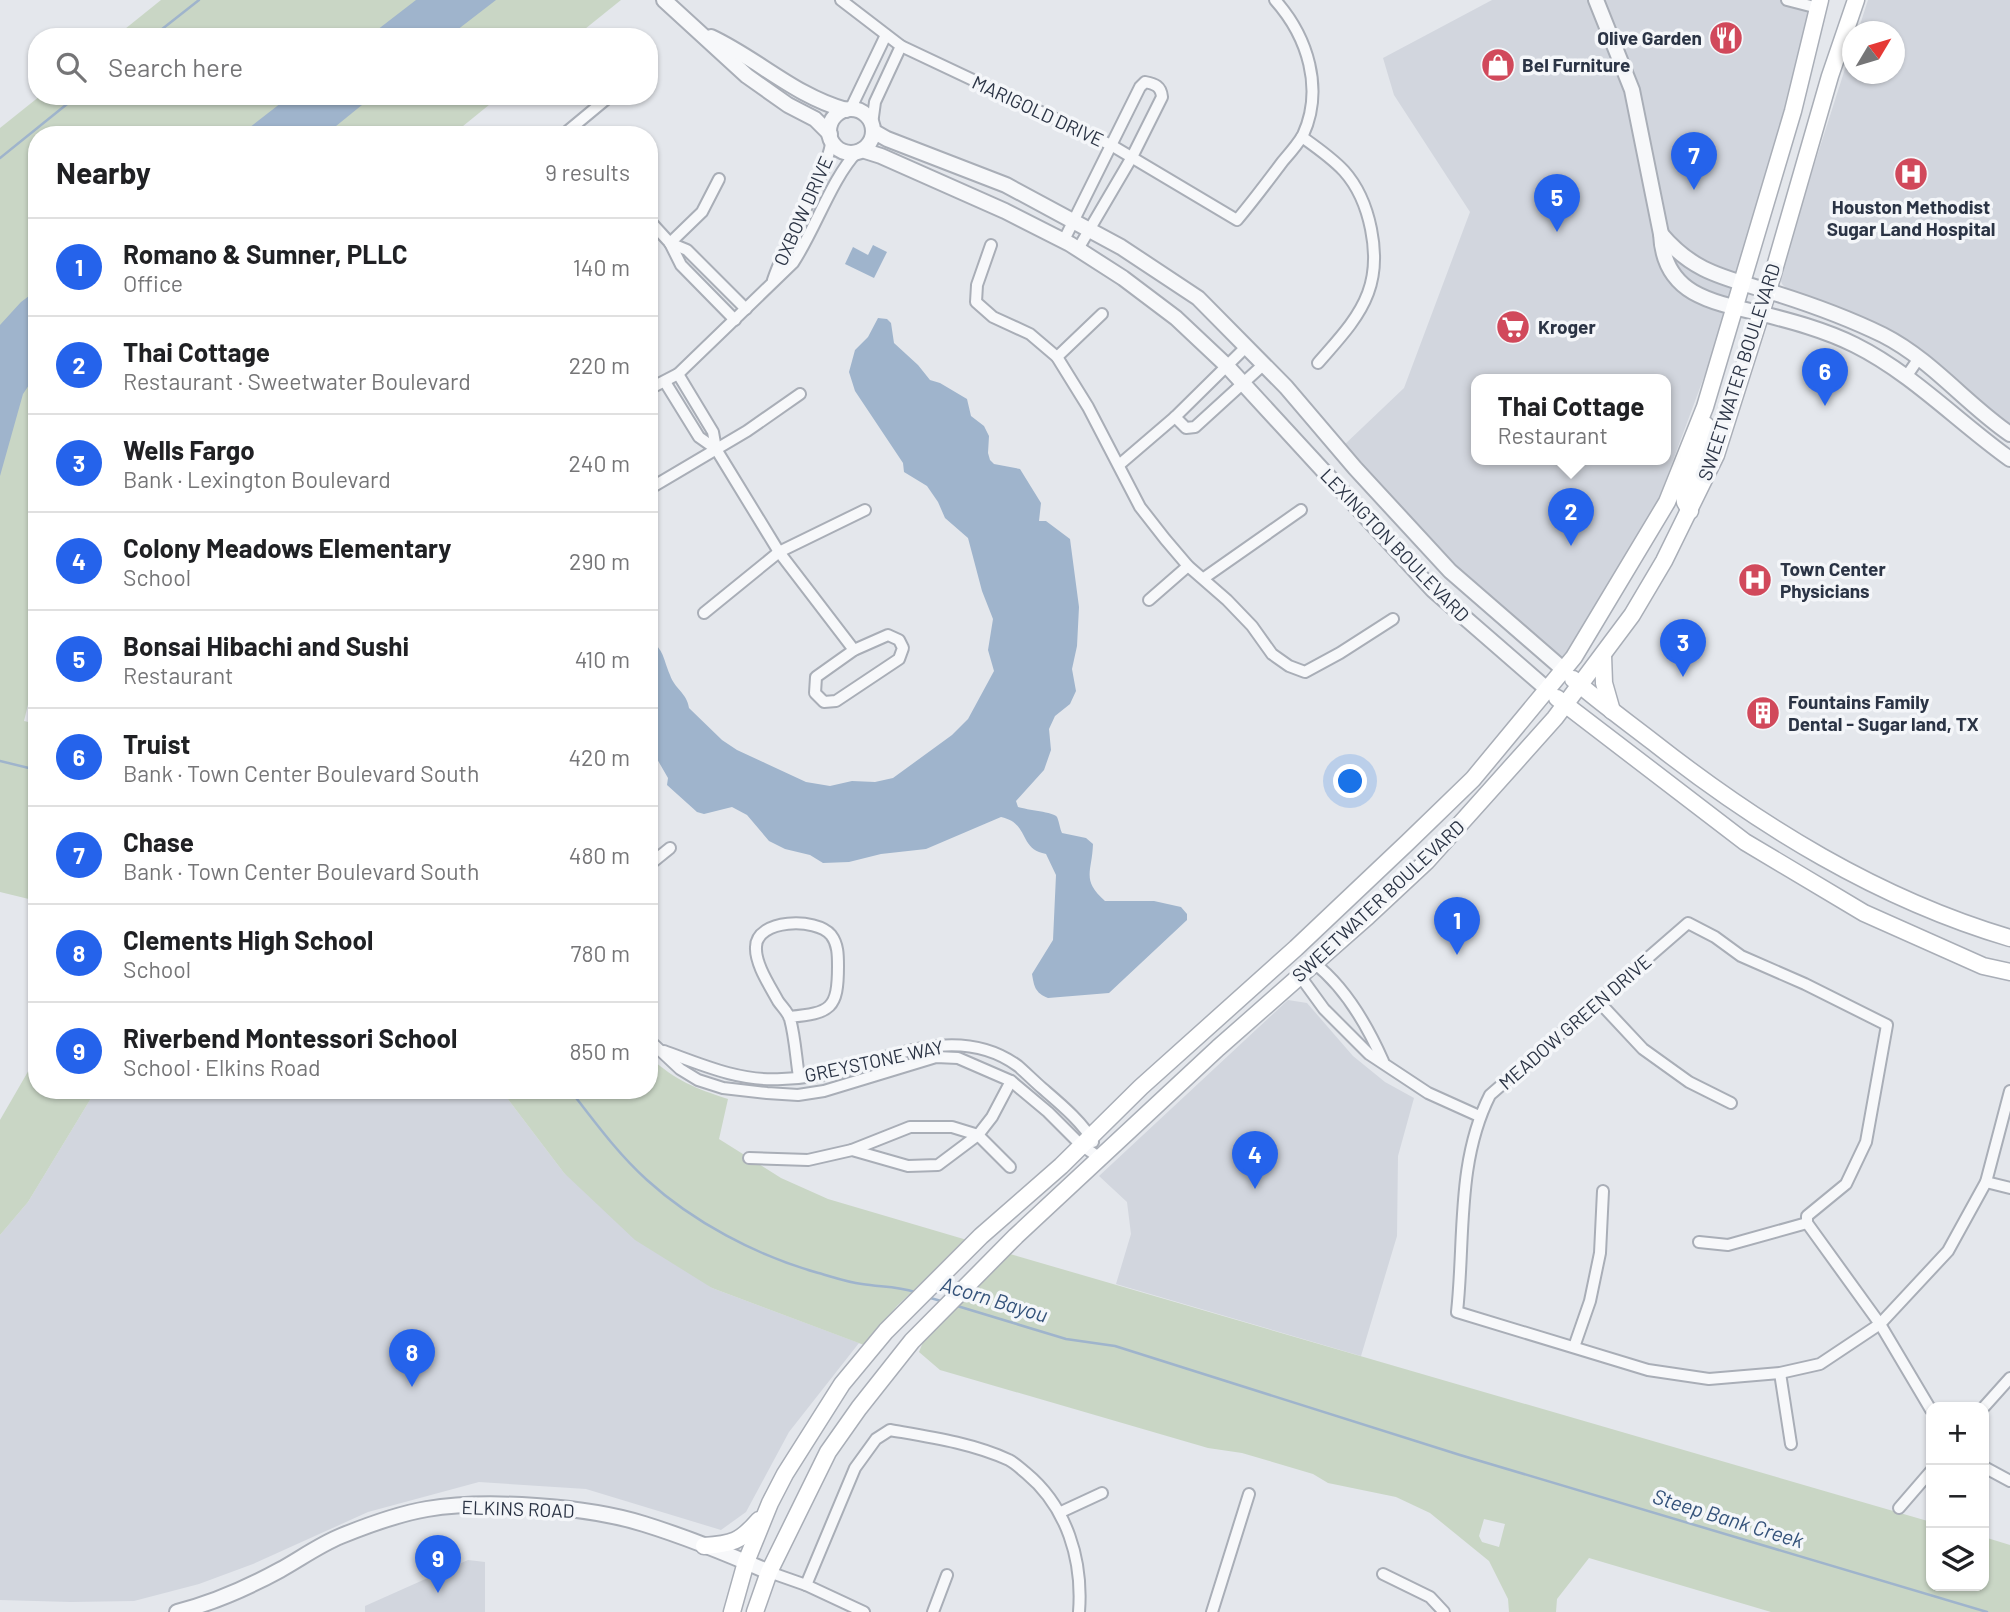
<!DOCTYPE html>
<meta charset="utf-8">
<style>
body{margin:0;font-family:Barlow,sans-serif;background:#f2f2f2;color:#202124}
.controls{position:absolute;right:21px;bottom:21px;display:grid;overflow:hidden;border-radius:14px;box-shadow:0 2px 5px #0004}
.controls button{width:63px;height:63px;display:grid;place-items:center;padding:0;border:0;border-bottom:2px solid #e0e0e0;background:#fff;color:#202124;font:35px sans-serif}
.compass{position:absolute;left:1842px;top:21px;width:63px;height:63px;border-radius:50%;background:#fff;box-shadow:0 2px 5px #0004;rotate:52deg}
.you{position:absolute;left:1351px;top:782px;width:24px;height:24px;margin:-18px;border:5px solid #fff;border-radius:50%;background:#1a73e8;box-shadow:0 0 0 10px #1a73e833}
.badge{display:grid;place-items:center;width:46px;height:46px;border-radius:50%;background:#2563eb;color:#fff;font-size:23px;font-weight:700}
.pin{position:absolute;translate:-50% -58px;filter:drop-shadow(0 2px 4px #0008)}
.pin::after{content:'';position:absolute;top:37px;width:24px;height:21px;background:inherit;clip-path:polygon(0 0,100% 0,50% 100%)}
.popup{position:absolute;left:1471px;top:374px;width:200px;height:91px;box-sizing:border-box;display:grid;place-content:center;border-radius:14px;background:#fff;filter:drop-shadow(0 2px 5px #0005);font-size:23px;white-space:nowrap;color:#757577}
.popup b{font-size:26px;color:#202124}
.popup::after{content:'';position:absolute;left:50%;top:100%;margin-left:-14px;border:14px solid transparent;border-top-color:#fff}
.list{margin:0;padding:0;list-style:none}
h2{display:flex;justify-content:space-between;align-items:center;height:91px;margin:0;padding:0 28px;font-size:30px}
h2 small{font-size:23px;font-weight:400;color:#757577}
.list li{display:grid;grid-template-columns:46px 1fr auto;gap:21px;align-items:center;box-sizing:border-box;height:98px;padding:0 28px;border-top:2px solid #e0e0e0}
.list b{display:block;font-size:26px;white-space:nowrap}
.list p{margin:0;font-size:23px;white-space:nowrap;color:#757577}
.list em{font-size:23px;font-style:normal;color:#757577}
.icon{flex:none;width:38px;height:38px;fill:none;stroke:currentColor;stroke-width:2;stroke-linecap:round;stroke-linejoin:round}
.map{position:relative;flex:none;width:2010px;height:1612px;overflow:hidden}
.search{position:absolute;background:#fff;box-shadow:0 2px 5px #0004;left:28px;top:28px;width:630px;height:77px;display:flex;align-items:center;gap:18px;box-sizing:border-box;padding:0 24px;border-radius:28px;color:#757577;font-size:26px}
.panel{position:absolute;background:#fff;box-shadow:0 2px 5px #0004;left:28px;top:126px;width:630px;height:973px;border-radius:28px}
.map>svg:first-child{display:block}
.built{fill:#d2d6de;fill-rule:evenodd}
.green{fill:#c9d6c5;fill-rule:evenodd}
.water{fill:#9fb4cc}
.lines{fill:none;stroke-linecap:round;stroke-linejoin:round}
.stream{stroke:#9fb4cc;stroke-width:2.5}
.minor-casing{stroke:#a9aeb7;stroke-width:14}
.tertiary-casing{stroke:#a9aeb7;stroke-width:18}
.secondary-casing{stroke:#a9aeb7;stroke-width:19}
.minor{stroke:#f7f8fa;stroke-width:10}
.tertiary{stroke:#f7f8fa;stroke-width:14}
.secondary{stroke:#fff;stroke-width:16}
.labels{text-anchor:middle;stroke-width:7;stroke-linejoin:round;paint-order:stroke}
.poi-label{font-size:19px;font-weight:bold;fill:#2b3445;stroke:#f4f6f9;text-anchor:start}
.street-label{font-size:19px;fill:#2b3445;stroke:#f4f6f9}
.water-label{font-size:21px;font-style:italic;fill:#34527a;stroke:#f4f6f9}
</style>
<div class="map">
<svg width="2010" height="1612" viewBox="0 0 2010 1612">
<rect width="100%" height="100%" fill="#e4e7ec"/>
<!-- built -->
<g class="built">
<path d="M1492,0H1817L1734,296L1655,509L1624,570L1560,662L1457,568L1342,447L1404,388L1470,212L1394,95L1383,58ZM1476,380H1666V460H1476Z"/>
<path d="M1868,0H2010V428L1917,350L1793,295L1782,284L1779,275L1852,47L1853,74H1895V32L1858,31Z"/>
<path d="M1288,1000L1307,1003L1353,1056L1385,1082L1414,1098L1398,1156L1397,1236L1361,1356L1116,1284L1131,1234L1127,1202L1099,1176Z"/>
<path d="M96,1090H501L564,1173L712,1288L859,1343L789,1432L746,1512L721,1530L586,1489L479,1482L368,1512L253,1564L199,1584L134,1601L71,1602L0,1600V1235L28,1202Z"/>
<path d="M468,1560L485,1562V1612H365V1606Z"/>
</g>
<!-- green -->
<g class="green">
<path d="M161,0H621L575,37H115Z"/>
<path d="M40,96H500L452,135H37V667L24,721L37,724V901L0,892V128Z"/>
<path d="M37,1056V1090H96L28,1202L0,1235V1120Z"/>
<path d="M649,1057C677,1081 694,1088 728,1099L719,1139L781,1178L828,1199L967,1240L897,1306L864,1345L712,1288L635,1240L564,1173L501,1090H649Z"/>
<path d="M1010,1254L1931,1522V1586H1984V1537L2010,1545V1612H1771L1589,1558L1557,1599L1556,1612H1509L1508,1599L1489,1561L1430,1513L1396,1497L1328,1483L1313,1474L1242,1453L1208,1448L940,1370L919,1352L928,1330ZM1484,1519L1505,1524L1499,1547L1482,1542L1479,1536Z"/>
</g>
<!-- water -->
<g class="water">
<path d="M416,0H496L448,37H368Z"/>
<path d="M290,96H373L325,135H240Z"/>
<path d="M873,245L887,252L874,278L845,264L853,247L868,255Z"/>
<path d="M37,290V373L23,394L0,476V325L21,302Z"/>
<path d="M878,318L887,319L891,323L894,343L918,365L930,380L940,383L967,399L971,416L984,426L989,436L988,453L990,460L994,464L1020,469L1041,503L1039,521H1046L1070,539L1079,607L1077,646L1072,669L1076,691L1070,704L1055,716L1049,729L1051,750L1044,770L1016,801L1018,807C1027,810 1054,812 1057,817C1059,821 1060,829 1062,833L1086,838L1093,844C1092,873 1081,879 1105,901H1154L1181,907L1187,914V920L1109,993L1048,998C1035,993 1034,986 1032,974L1053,940L1056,875L1046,854C1018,849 1030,823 1001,817L926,849L881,854L849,862L823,863L810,855L785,849L769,841L747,815L732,807L704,814L697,812L667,785L668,778L649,745V637C665,653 662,655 670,675C674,688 687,693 689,708L722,740L737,750L806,782L830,786L852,781L875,782L893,778L952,735L968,719L994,671L988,650L993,619L982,591L968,538L945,518L938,502L927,486L904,472L903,463L855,391L849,372L855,350L868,337Z"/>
</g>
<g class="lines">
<!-- stream -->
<g class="stream">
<path d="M152,37L199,0"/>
<path d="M0,158L77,96"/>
<path d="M0,761L37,770"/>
<path d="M570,1090C594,1121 618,1154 647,1180C693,1222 756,1255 815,1272C830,1276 846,1282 862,1284C880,1287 897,1286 915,1292"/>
<path d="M927,1297L941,1301"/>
<path d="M954,1305L1066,1339L1115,1346L1460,1455L1987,1612"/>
</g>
<!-- minor casing -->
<g class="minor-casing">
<g id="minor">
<path d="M841,0L901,46L1111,145L1237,220C1253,201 1268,181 1283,161C1290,153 1298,144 1303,135C1324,89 1308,37 1275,0"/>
<path d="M1787,0L1818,8"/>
<path d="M850,110L886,35"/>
<path d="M872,124L875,102L901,46"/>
<path d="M563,135L610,96"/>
<path d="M1302,137C1316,147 1332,158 1344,171C1370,200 1382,256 1368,293C1358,320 1336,342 1318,363"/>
<path d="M649,220L670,243L681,265L735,320"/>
<path d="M1064,240L1140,87L1145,82C1155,84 1161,86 1162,97L1132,157L1078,249"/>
<path d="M670,243L687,250L746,309"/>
<path d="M670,243L702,212L719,179"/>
<path d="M991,245L977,285L976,302L993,317L1030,334L1057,357L1088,407L1140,507L1165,539L1188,566L1227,600L1252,626L1272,654L1289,666L1305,672L1340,653L1393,619"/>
<path d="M773,280C789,232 822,190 832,140"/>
<path d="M1057,357L1102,314"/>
<path d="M678,374L713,432L716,449"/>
<path d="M1906,377L1919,358"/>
<path d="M665,382L699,437L716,449L779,552L854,650"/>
<path d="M649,389L678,374L793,263C815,230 832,178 857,152"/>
<path d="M1175,417L1186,428L1195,427L1263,365"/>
<path d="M1119,465L1175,417L1246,347"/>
<path d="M654,486L747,431L800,394"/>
<path d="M1204,578L1301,510"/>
<path d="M1149,600L1188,566"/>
<path d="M704,613L779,552L865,510"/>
<path d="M888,635L899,640L903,648L899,659L836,701L824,702L815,693L816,677L854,650Z"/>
<path d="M649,865L670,848"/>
<path d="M1314,963C1345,987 1367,1025 1383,1061"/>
<path d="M1300,976L1324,1009L1369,1054L1428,1093L1479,1116"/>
<path d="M1599,1002L1643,1049L1689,1082L1731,1103"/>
<path d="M789,1017C831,1013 838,1009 838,966C838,955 838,944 831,935C816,917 756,919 756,947C755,964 770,986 778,1001C782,1007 788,1012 790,1019C795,1037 796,1058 799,1077"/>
<path d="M649,1040L680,1069L698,1080L723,1088L767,1093L798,1095L824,1091L936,1057L958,1058L1011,1081L1048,1112L1081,1145L1100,1158"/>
<path d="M664,1051C702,1065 741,1082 782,1079C806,1078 832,1074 855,1067C908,1049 968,1029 1018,1066C1026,1073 1034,1081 1042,1088C1057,1101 1084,1123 1093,1142"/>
<path d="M852,1150L910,1127H952L978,1135L1010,1167"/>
<path d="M749,1158L808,1160L852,1150L908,1166L938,1165L978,1135L992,1117L1011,1081"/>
<path d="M1986,1182L2010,1188"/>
<path d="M1807,1223V1216L1846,1184L1866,1142L1887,1025L1805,984L1741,956L1715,937L1688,923L1490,1095C1456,1162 1465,1240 1457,1312L1648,1370L1709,1379L1780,1373L1820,1364L1880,1324L1948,1251L1986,1182L2010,1091"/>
<path d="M1807,1223L1880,1324L1931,1410"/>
<path d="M1699,1242L1728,1245L1807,1223"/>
<path d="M1574,1347L1590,1301L1600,1253L1603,1191"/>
<path d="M1780,1373L1791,1444"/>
<path d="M1984,1407L2010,1378"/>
<path d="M1984,1467L2010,1481"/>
<path d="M1899,1508L1931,1471"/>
<path d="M1061,1512L1102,1493"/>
<path d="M769,1572L806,1585L864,1612"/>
<path d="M1383,1574L1430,1597L1444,1612"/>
<path d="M806,1585L855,1468L876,1439L890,1430C930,1437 972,1443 1009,1460C1015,1463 1021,1469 1026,1473C1067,1507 1083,1560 1079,1612"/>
<path d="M933,1612L947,1575"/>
<path d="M1212,1612L1249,1494"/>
</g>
</g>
<!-- tertiary casing -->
<g class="tertiary-casing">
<g id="tertiary">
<path d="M664,0L747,76L788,105L815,119L830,134"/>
<path d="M1596,0L1632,90L1661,234C1662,258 1671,279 1693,292C1712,303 1737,308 1759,313C1791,321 1825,330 1855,345C1913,374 1958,422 2010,459"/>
<path d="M711,37C758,59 795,96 846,110"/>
<circle cx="851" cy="131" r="22"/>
<path d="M873,131L887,139L1006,185L1121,247L1198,298L1286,387L1355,468L1450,571L1564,670"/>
<path d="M862,150L881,156L1005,211L1070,244L1123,278L1176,318L1227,366L1433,590L1548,690"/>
<path d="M1661,234C1693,272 1723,277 1768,291C1807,303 1846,317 1883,335C1932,360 1966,404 2010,434"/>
<path d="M177,1612C213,1603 247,1588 280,1570C300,1559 319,1545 341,1536C368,1525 398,1514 427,1509C486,1499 587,1506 644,1524C686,1537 728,1554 769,1572"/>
</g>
</g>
<!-- secondary casing -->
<g class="secondary-casing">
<g id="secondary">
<path d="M1690,511L1685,502L1684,495L1701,450L1706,425"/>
<path d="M1603,655L1604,683L1612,711"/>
<path d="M1573,679C1598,701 1626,721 1653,742C1760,826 1878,899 2010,938"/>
<path d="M1557,698L1745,842L1864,913L1983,966L2010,972"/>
<path d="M704,1546C732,1544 740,1542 759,1520"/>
<path d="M732,1612L746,1562L770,1503L785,1474L842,1384L886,1331L981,1236L1061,1166L1141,1087L1296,948L1408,842L1473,779L1574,657L1667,502L1705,407L1793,111L1820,0"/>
<path d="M755,1612L769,1572L828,1452L859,1408L912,1341L1016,1236L1218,1048L1368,916L1427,861L1555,718L1632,615L1664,561L1716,455L1768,291L1830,76L1856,0"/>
</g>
</g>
<!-- minor -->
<use href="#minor" class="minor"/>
<!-- tertiary -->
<use href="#tertiary" class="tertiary"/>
<!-- secondary -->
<use href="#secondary" class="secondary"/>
</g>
<!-- icons -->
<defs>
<g id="restaurant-disc" transform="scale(1.75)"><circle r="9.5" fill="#d1495b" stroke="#f4f6f9"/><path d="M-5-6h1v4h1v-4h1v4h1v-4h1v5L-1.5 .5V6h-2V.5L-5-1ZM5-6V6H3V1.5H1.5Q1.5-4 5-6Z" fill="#fff"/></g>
<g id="shop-disc" transform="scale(1.75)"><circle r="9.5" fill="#d1495b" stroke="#f4f6f9"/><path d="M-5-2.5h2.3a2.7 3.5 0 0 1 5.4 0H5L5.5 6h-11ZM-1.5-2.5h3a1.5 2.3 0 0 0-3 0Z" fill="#fff"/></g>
<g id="hospital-disc" transform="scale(1.75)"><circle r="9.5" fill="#d1495b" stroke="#f4f6f9"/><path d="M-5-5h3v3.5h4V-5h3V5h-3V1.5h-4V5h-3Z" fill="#fff"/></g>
<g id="supermarket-disc" transform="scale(1.75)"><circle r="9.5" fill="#d1495b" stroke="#f4f6f9"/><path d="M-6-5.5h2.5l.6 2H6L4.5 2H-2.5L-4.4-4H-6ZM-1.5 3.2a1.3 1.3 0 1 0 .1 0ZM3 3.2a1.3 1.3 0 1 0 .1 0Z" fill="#fff"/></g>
<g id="building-disc" transform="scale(1.75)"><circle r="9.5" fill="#d1495b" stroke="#f4f6f9"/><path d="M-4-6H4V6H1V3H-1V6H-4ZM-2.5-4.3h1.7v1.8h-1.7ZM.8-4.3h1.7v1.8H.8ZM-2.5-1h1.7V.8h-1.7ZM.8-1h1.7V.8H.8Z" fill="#fff"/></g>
</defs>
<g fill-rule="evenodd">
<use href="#restaurant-disc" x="1726" y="38"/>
<use href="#shop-disc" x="1498" y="65"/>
<use href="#hospital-disc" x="1911" y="174"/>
<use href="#supermarket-disc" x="1513" y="327"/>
<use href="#hospital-disc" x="1755" y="580"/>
<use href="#building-disc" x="1763" y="713"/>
</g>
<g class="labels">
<!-- poi labels -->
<g class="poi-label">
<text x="1702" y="45" text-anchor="end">Olive Garden</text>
<text x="1522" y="72">Bel Furniture</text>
<text x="1911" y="214" text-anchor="middle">Houston Methodist<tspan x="1911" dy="22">Sugar Land Hospital</tspan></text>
<text x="1538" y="334">Kroger</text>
<text x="1780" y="576">Town Center<tspan x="1780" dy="22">Physicians</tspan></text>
<text x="1788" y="709">Fountains Family<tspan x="1788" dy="22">Dental - Sugar land, TX</tspan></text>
</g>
<!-- street labels -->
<g class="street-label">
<text transform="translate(1038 111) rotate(25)" y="7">MARIGOLD DRIVE</text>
<text transform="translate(803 211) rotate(-66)" y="7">OXBOW DRIVE</text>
<text transform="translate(1739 372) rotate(-72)" y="7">SWEETWATER BOULEVARD</text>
<text transform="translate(1395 545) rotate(46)" y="7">LEXINGTON BOULEVARD</text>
<text transform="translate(1378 901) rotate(-43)" y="7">SWEETWATER BOULEVARD</text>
<text transform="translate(1575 1022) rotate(-41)" y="7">MEADOW GREEN DRIVE</text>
<text transform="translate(874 1061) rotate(-12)" y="7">GREYSTONE WAY</text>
<text transform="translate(518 1509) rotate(2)" y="7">ELKINS ROAD</text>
</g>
<!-- water labels -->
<g class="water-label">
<text transform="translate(994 1300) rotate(17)" y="7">Acorn Bayou</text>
<text transform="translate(1728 1519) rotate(17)" y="7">Steep Bank Creek</text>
</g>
</g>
</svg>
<div class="controls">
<button>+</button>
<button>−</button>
<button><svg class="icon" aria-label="layers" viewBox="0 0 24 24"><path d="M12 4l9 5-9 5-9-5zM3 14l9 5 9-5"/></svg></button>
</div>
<svg class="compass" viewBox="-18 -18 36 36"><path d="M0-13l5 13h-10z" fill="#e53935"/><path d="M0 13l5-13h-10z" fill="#757577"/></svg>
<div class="you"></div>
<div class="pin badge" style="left:1457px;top:955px">1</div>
<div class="pin badge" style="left:1571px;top:546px">2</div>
<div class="popup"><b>Thai Cottage</b>Restaurant</div>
<div class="pin badge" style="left:1683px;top:677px">3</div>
<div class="pin badge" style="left:1255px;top:1189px">4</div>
<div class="pin badge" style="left:1557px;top:232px">5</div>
<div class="pin badge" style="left:1825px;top:406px">6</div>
<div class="pin badge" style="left:1694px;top:190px">7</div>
<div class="pin badge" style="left:412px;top:1387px">8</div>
<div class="pin badge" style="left:438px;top:1593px">9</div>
<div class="search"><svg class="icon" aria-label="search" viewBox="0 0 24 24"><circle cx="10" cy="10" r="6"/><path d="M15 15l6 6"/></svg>Search here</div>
<section class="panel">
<h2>Nearby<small>9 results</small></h2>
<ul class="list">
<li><span class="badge">1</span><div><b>Romano &amp; Sumner, PLLC</b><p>Office</p></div><em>140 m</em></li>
<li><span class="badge">2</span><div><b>Thai Cottage</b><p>Restaurant · Sweetwater Boulevard</p></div><em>220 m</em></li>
<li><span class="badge">3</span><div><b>Wells Fargo</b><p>Bank · Lexington Boulevard</p></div><em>240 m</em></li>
<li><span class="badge">4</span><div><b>Colony Meadows Elementary</b><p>School</p></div><em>290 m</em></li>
<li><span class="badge">5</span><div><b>Bonsai Hibachi and Sushi</b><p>Restaurant</p></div><em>410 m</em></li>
<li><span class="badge">6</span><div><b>Truist</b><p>Bank · Town Center Boulevard South</p></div><em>420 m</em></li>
<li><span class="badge">7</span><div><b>Chase</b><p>Bank · Town Center Boulevard South</p></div><em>480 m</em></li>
<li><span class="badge">8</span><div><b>Clements High School</b><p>School</p></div><em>780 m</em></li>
<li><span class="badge">9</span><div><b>Riverbend Montessori School</b><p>School · Elkins Road</p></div><em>850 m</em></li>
</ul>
</section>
</div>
